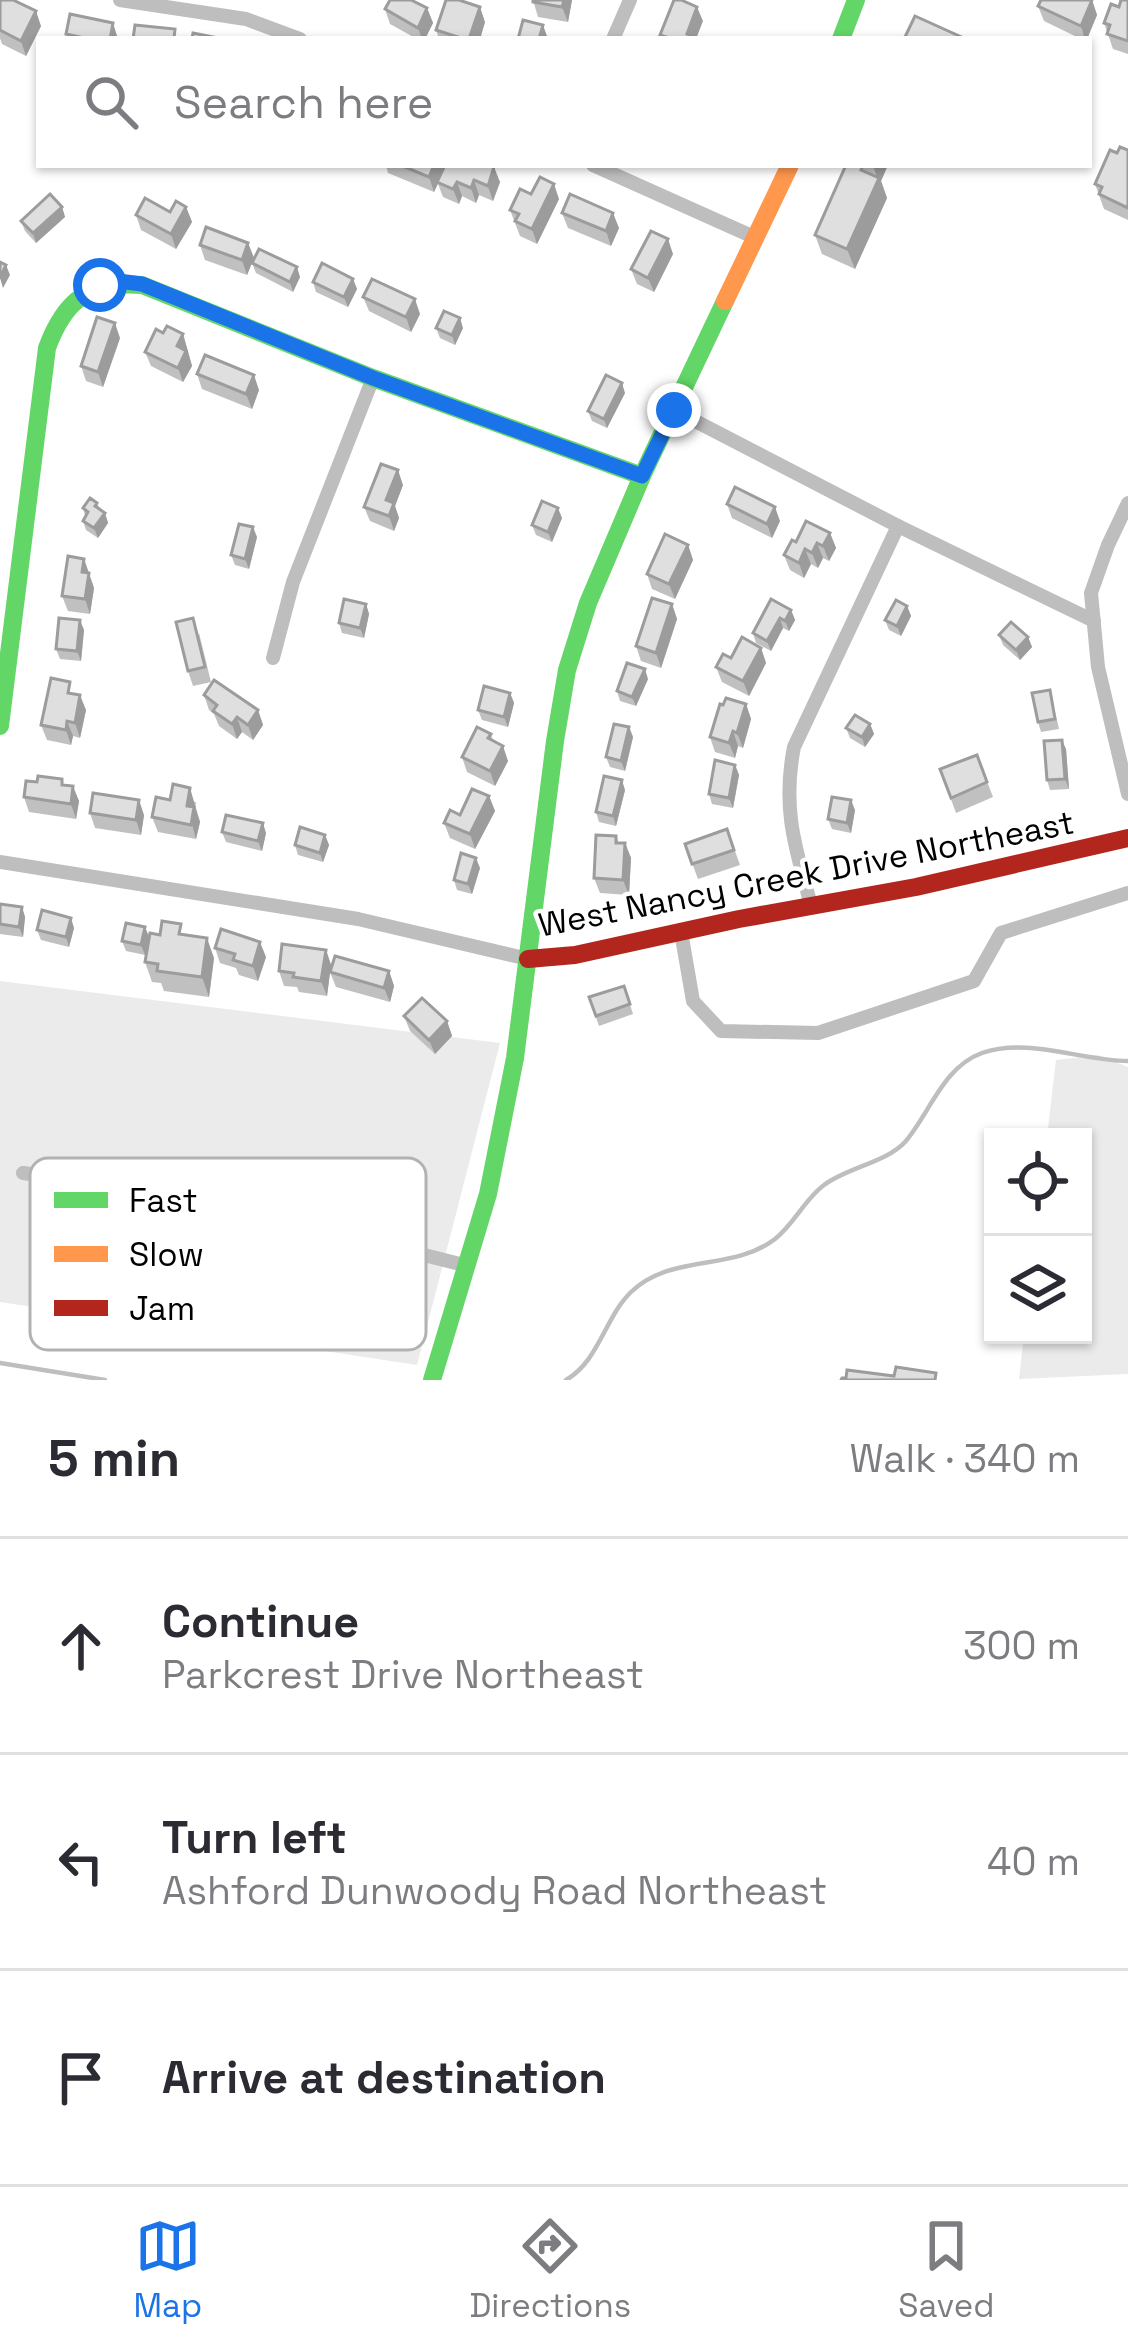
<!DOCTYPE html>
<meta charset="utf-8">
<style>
body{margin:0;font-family:"Space Grotesk",sans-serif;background:#f2f2f3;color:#2b2b33}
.controls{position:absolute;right:36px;bottom:36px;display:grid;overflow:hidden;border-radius:0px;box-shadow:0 3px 9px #0004}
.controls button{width:108px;height:108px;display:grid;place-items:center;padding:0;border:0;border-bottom:3px solid #e1e1e2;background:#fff;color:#2b2b33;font:60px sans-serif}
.stop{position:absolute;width:36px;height:36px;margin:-27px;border:9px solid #1a73e8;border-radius:50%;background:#fff}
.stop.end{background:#1a73e8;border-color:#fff;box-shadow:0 3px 12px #0008}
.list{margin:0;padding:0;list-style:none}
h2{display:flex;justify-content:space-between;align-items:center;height:156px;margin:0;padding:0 48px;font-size:51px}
h2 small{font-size:39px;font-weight:400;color:#7c7c81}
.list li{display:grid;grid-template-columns:78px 1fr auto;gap:36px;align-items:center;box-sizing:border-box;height:216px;padding:0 48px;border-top:3px solid #e1e1e2}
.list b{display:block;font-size:45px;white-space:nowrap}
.list p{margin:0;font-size:39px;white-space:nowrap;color:#7c7c81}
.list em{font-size:39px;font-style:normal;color:#7c7c81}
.icon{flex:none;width:66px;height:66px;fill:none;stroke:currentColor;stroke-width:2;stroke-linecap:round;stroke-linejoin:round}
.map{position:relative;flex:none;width:1128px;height:1380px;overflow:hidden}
.search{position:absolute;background:#fff;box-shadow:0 3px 9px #0004;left:36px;right:36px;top:36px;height:132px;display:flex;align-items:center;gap:30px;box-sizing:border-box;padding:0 42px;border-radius:0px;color:#7c7c81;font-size:45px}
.sheet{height:804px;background:#fff}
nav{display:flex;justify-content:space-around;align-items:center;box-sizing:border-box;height:168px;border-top:3px solid #e1e1e2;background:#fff;font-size:33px;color:#7c7c81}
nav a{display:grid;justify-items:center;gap:6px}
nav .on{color:#1a73e8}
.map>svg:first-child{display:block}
.green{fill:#ebebeb}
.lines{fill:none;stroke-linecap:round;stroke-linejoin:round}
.stream{stroke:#bebebe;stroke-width:4.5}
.street{stroke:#bebebe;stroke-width:14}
.fast{stroke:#63d668;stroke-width:18}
.slow{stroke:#ff974d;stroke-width:18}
.jam{stroke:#b3261e;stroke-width:18}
.wall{fill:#c0c0c0}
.shaded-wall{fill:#9c9c9c}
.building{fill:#dfdfdf;stroke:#9c9c9c;stroke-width:3}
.route{stroke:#1a73e8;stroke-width:15}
.labels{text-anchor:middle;stroke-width:9;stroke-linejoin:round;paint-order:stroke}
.street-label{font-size:33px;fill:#000;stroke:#fff}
.key{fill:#fff;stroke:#b2b2b2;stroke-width:3}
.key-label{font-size:33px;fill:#000}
</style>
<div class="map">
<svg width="1128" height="1380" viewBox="0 0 1128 1380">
<rect width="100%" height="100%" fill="#fff"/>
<!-- green -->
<g class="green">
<path d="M0,981L500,1043L417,1365L0,1302Z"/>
<path d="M1098,1055L1128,1067V1374L1019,1379L1024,1335H1083V1137H1047L1056,1060Z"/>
</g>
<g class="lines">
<!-- stream -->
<g class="stream">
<path d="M0,1363L105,1380"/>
<path d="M566,1380C599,1361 605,1317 631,1292C672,1253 732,1272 775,1239C794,1224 805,1199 824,1185C846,1168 887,1162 905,1142C930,1113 943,1067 982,1053C1027,1037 1082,1061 1128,1061"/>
</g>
<!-- street -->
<g class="street">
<path d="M120,0L246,19L300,39"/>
<path d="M613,39L630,0"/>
<path d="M593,165L756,238"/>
<path d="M674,410L898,526L1094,621"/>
<path d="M1128,503L1108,545L1091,593L1098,667L1128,794"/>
<path d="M273,658L293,582L373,378"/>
<path d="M0,862L358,919L528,959"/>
<path d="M811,905C795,847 782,808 794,747L898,526"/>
<path d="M681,932L693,1001L721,1031L818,1033L974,981L1001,933L1128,893"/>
<path d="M23,1173L185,1195L468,1266"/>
</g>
<!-- fast -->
<g class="fast">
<path d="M841,39L856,0"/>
<path d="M0,726L47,348C65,299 90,281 142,285L373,378L642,476"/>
<path d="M432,1380L488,1194L515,1058L555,741L567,670L588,603L642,476L725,301"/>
</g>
<!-- slow -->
<path class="slow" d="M725,301L790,165"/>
<!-- jam -->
<path class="jam" d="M528,959L575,955L739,919L916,887L1128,838"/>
</g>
<!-- wall -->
<g class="wall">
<path d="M0,0L41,26L26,56L2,44L0,38Z"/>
<path d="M533,0H572L568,22L538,17Z"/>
<path d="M1092,0L1097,15L1087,39H1081L1044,21L1038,6Z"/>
<path d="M1128,0V54L1113,49L1104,23L1119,7Z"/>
<path d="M427,8L433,23L425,39H417L390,24L385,9Z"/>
<path d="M485,22L480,39H439L436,30Z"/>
<path d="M1128,150V220L1104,209L1095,184L1117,153Z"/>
<path d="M386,165H489L500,182L493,201L479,195L476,203L462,196L459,204L443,197L438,184L434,192L388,173Z"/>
<path d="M846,165H888L881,181L887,198L855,269L822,254L815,235Z"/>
<path d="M531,194L559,199L537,244L520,236L510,210Z"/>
<path d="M62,207L65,217L36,243L25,231L21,221Z"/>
<path d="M186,207L192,222L176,249L141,230L136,215L170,212Z"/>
<path d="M562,213L619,228L611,246L568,228Z"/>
<path d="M248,243L254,258L247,275L205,260L200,245Z"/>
<path d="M673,254L654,292L637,284L631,269Z"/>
<path d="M252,263L300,277L293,292L256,273Z"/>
<path d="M353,279L357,289L348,307L316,292L313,282Z"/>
<path d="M363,297L420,314L411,332L369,311Z"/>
<path d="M436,328H463L455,345L440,338Z"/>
<path d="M163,333L183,334L192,366L183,382L151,366L145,352Z"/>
<path d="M120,338L103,387L86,381L81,366Z"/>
<path d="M197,374L259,390L252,409L202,389Z"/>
<path d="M625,393L607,428L592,421L588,411Z"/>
<path d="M403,485L395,506L399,518L394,531L370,521L364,507Z"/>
<path d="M97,503L100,509L105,513L108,523L98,538L86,530L83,521L85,516L83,508Z"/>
<path d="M727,504L780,521L772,538L732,518Z"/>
<path d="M562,518L552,542L536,535L532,525Z"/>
<path d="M830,533L836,548L829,561L823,558L818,568L811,564L804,578L790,570L784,555L796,542Z"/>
<path d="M257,537L249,569L235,565L231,555Z"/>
<path d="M688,545L693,560L675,599L652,589L647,574Z"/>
<path d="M84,559L94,588L90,614L68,611L62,596Z"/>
<path d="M366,604L369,614L364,638L342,633L339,623Z"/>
<path d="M672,604L677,619L661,668L641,661L636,646Z"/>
<path d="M907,606L911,616L901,636L889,630L885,620Z"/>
<path d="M791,610L795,620L789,631L783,628L771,651L756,643L753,633Z"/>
<path d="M84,630L81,661L60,659L56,649Z"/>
<path d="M199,633L211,682L193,686L188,671Z"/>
<path d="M999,635L1028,637L1032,647L1020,660L1003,645Z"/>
<path d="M761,648L766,663L749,696L722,682L716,667Z"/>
<path d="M648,679L636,706L620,701L617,691Z"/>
<path d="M1050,690L1059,729L1041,732L1038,722Z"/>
<path d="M510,693L514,703L508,727L482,720L478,710Z"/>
<path d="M75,694L86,710L80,738L73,736L71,745L47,740L41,725Z"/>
<path d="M204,695L258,710L263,725L253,740L242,732L237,739L219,726L214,714L209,710Z"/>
<path d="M746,704L751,719L743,748L738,746L735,758L715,752L710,737Z"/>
<path d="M870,724L874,734L865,747L850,738L846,728Z"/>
<path d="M629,727L633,737L625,771L610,767L606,757Z"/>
<path d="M491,734L493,741L508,761L495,786L467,772L462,757Z"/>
<path d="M1066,749L1069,789L1050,790L1047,780Z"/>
<path d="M977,755L993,797L956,813L940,769Z"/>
<path d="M735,765L739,775L733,808L712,804L709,794Z"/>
<path d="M65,785L79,801L76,819L29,812L24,797Z"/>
<path d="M625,790L616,826L599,822L596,812Z"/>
<path d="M489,796L495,811L475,849L450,838L444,823Z"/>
<path d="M170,800L196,802L195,808L200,822L196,839L158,832L152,817Z"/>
<path d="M855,810L851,833L832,829L828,819Z"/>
<path d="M90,813L144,815L141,835L95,828Z"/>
<path d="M727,829L740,865L698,879L685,844Z"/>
<path d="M222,832L266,833L262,851L226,842Z"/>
<path d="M325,835L329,845L323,862L298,855L295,845Z"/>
<path d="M616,836L619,843H625L631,858L629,895L600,893L594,878Z"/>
<path d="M480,868L472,894L457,890L454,880Z"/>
<path d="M0,904L22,907L25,917L23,937L0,934Z"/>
<path d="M145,927L149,937L145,955L126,951L122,941Z"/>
<path d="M74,928L69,947L41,940L37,930Z"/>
<path d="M160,935H185L214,958L209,997L164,991L161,983L152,982L145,962Z"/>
<path d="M215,948L266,957L258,981L239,975L236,968L220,963Z"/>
<path d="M326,950L331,965L389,971L394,986L390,1002L336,987L330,972L327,996L299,992L297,987L284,986L279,971Z"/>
<path d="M624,986L633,1014L599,1026L589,997Z"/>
<path d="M404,1016L447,1021L452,1036L435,1054L410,1031Z"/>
</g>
<!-- shaded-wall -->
<g class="shaded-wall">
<path d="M564,0H572L568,22L562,7Z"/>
<path d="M1092,0L1097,15L1087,39H1085L1081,26Z"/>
<path d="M480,7L485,22L480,39H469Z"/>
<path d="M697,7L703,21L696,39L687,34Z"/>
<path d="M427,8L433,23L425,39H422L418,28Z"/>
<path d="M36,11L41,26L26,56L21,41Z"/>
<path d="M113,23L118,39H110Z"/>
<path d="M543,25L548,39H539Z"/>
<path d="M434,165H446L434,192L429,177Z"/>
<path d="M873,165H888L881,181L887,198L855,269L847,249L878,181Z"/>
<path d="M494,167L500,182L493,201L488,186Z"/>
<path d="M474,180L479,195L476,203L471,188Z"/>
<path d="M457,182L462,196L459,204L453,189Z"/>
<path d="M554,184L559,199L537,244L532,229Z"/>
<path d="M62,207L65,217L36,243L33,233Z"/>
<path d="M186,207L192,222L176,249L171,234Z"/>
<path d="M613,213L619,228L611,246L606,231Z"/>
<path d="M668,239L673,254L654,292L648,278Z"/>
<path d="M248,243L254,258L247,275L242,260Z"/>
<path d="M6,265L10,275L3,288L0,278Z"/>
<path d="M297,267L300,277L293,292L290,282Z"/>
<path d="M353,279L357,289L348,307L344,297Z"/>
<path d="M415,299L420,314L411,332L406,317Z"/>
<path d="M460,318L463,328L455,345L452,335Z"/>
<path d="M115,323L120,338L103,387L98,372Z"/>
<path d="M183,334L192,366L183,382L178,368L177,346Z"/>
<path d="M254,375L259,390L252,409L246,394Z"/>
<path d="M622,383L625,393L607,428L604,419Z"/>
<path d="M398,470L403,485L395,506L399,518L394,531L389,516L386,500Z"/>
<path d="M775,507L780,521L772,538L767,524Z"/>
<path d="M558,508L562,518L552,542L548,532Z"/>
<path d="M105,513L108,523L98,538L94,528Z"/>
<path d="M253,527L257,537L249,569L245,559Z"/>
<path d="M830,533L836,548L829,561L823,546Z"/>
<path d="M817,543L823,558L818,568L812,553Z"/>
<path d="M688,545L693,560L675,599L669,584Z"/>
<path d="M805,549L811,564L804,578L799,563Z"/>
<path d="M84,559L94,588L90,614L85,599L82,572Z"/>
<path d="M366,604L369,614L364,638L360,628Z"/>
<path d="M672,604L677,619L661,668L656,653Z"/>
<path d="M907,606L911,616L901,636L897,626Z"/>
<path d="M791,610L795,620L789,631L785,621Z"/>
<path d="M780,618L783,628L771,651L767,641Z"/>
<path d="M80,620L84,630L81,661L77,651Z"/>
<path d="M1028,637L1032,647L1020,660L1016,650Z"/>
<path d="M761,648L766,663L749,696L743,681Z"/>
<path d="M645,669L648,679L636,706L632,697Z"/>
<path d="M510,693L514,703L508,727L504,717Z"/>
<path d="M80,695L86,710L80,738L75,723Z"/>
<path d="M746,704L751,719L743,748L737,733Z"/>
<path d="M258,710L263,725L253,740L248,725Z"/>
<path d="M237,717L242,732L237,739L232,724Z"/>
<path d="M67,721L73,736L71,745L66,730Z"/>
<path d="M870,724L874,734L865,747L862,737Z"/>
<path d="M629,727L633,737L625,771L621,761Z"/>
<path d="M733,731L738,746L735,758L729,743Z"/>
<path d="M1062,740L1066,749L1069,789L1065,779Z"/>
<path d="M503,746L508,761L495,786L490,771Z"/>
<path d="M735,765L739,775L733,808L729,798Z"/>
<path d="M622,780L625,790L616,826L613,816Z"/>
<path d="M73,786L79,801L76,819L71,804Z"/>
<path d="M190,788L200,822L196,839L187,806Z"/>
<path d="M489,796L495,811L475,849L470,834Z"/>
<path d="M139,800L144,815L141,835L136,820Z"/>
<path d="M851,800L855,810L851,833L847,823Z"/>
<path d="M263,823L266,833L262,851L258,841Z"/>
<path d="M325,835L329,845L323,862L320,853Z"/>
<path d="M625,843L631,858L629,895L623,880Z"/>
<path d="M476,858L480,868L472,894L468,884Z"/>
<path d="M22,907L25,917L23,937L19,927Z"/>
<path d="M71,918L74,928L69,947L66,937Z"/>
<path d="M145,927L149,937L145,955L141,945Z"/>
<path d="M207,938L214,958L209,997L202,977Z"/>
<path d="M260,942L266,957L258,981L253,966Z"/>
<path d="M326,950L331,965L327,996L321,981Z"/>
<path d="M389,971L394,986L390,1002L384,988Z"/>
<path d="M447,1021L452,1036L435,1054L429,1040Z"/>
</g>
<!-- building -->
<g class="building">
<path d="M0,0H13L36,11L21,41L0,30Z"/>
<path d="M390,0H411L427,8L418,28L385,9Z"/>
<path d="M446,0H459L480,7L469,39H464L436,30Z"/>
<path d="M533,0H564L562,7L533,2Z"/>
<path d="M674,0H681L697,7L687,34L699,39H672L660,35Z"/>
<path d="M1041,0H1092L1081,26L1038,6Z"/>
<path d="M1121,0H1128V41L1107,34L1110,25L1104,23L1111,4L1119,7Z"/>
<path d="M70,14L113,23L110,39H89L66,34Z"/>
<path d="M915,16L966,39H904Z"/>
<path d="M523,20L543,25L539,39H518Z"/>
<path d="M135,25L175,29L174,39H133Z"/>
<path d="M193,33L223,39H192Z"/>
<path d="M1120,147L1128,150V208L1099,194L1102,187L1095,184L1110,150L1117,153Z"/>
<path d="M400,165H434L429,177Z"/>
<path d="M445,165H489L494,167L488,186L474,180L471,188L457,182L453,189L437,182Z"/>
<path d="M846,165H863L861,170L879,178L847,249L815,235Z"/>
<path d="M540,177L554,184L532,229L515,221L519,214L510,210L520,189L531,194Z"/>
<path d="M50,194L62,207L33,233L21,221Z"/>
<path d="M570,194L613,213L606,231L562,213Z"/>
<path d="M145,198L170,212L176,201L186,207L171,234L136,215Z"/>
<path d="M206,227L248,243L242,260L200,245Z"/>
<path d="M651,231L668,239L648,278L631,269Z"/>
<path d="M259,249L297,267L290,282L252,263Z"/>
<path d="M0,262L6,265L0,278Z"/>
<path d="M322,263L353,279L344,297L313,282Z"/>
<path d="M372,279L415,299L406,317L363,297Z"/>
<path d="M444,311L460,318L452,335L436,328Z"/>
<path d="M97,317L115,323L98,372L81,366Z"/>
<path d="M167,326L183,334L177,346L186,351L178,368L145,352L156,329L163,333Z"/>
<path d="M205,355L254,375L246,394L197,374Z"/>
<path d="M606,375L622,383L604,419L588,411Z"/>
<path d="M381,464L398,470L386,500L394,503L389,516L364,507Z"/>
<path d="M735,487L775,507L767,524L727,504Z"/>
<path d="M90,498L97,503L95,506L105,513L94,528L83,521L88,512L83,508Z"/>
<path d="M542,501L558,508L548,532L532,525Z"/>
<path d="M806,521L830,533L823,546L817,543L812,553L805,549L799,563L784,555L792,540L796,542Z"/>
<path d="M239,524L253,527L245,559L231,555Z"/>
<path d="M665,534L688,545L669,584L647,574Z"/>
<path d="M68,556L84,559L82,572L89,573L85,599L62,596Z"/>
<path d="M652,598L672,604L656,653L636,646Z"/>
<path d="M344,599L366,604L360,628L339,623Z"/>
<path d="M771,599L791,610L785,621L780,618L767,641L753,633Z"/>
<path d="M896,600L907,606L897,626L885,620Z"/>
<path d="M59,618L80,620L77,651L56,649Z"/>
<path d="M193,618L205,667L188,671L176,622Z"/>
<path d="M1011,622L1028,637L1016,650L999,635Z"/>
<path d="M742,637L761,648L743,681L716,667L723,654L731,658Z"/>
<path d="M627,663L645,669L632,697L617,691Z"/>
<path d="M51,678L70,682L68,693L80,695L75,723L67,721L66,730L41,725Z"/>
<path d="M214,680L258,710L248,725L237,717L232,724L213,711L217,705L204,695Z"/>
<path d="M484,686L510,693L504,717L478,710Z"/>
<path d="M1050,690L1055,719L1038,722L1032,693Z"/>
<path d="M726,698L746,704L737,733L733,731L729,743L710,737L720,704L723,705Z"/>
<path d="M855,715L870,724L862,737L846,728Z"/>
<path d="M614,724L629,727L621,761L606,757Z"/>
<path d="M477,727L491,734L488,738L503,746L490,771L462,757Z"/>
<path d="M1062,740L1065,779L1047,780L1044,741Z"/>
<path d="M977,755L987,782L951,798L940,769Z"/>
<path d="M715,760L735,765L729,798L709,794Z"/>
<path d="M38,776L62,779V785L73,786L71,804L24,797L26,781L37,782Z"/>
<path d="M604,776L622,780L613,816L596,812Z"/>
<path d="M173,784L190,788L187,806L194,807L191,825L152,817L156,797L170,800Z"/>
<path d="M472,789L489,796L470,834L444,823L450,810L460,815Z"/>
<path d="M93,793L139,800L136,820L90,813Z"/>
<path d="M832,797L851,800L847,823L828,819Z"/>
<path d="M226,815L263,823L258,841L222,832Z"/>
<path d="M300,827L325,835L320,853L295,845Z"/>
<path d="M727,829L734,850L692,864L685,844Z"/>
<path d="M596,835L616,836V843H625L623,880L594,878Z"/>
<path d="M461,853L476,858L468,884L454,880Z"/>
<path d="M0,904L22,907L19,927L0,924Z"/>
<path d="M42,910L71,918L66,937L37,930Z"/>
<path d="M162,921L181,924L179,934L207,938L202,977L157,971L158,964L145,962L150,933L160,935Z"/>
<path d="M126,923L145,927L141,945L122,941Z"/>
<path d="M221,929L260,942L253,966L233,960L235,954L215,948Z"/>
<path d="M282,944L326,950L321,981L293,977L294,973L279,971Z"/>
<path d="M335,956L389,971L384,988L330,972Z"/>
<path d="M624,986L630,1004L596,1016L589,997Z"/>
<path d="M422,998L447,1021L429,1040L404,1016Z"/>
<path d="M896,1367L936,1373L935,1380H841L842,1378H846L847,1370L894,1376Z"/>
</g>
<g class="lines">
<!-- route -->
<path class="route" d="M100,285L118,281L142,284L373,378L642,476L674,410"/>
</g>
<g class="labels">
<!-- street labels -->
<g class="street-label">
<text transform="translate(806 873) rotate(-11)" y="12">West Nancy Creek Drive Northeast</text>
</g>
</g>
<!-- legend -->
<rect x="30" y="1158" width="396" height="192" rx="18" class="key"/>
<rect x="54" y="1192" width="54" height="16" fill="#63d668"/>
<rect x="54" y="1246" width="54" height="16" fill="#ff974d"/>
<rect x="54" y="1300" width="54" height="16" fill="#b3261e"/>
<g class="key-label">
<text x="129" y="1212">Fast</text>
<text x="129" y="1266">Slow</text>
<text x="129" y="1320">Jam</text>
</g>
</svg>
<div class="controls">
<button><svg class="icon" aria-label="locate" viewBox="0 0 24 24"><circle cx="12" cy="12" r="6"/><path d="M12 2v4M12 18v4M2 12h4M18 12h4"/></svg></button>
<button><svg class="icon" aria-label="layers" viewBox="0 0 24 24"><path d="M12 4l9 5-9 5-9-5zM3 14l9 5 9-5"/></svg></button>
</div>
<div class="stop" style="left:100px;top:285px"></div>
<div class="stop end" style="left:674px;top:410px"></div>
<div class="search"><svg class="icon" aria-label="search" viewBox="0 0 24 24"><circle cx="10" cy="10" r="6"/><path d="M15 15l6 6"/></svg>Search here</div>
</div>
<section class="sheet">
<h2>5 min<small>Walk · 340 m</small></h2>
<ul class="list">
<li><svg class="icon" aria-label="ahead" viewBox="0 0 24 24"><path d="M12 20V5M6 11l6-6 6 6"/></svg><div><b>Continue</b><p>Parkcrest Drive Northeast</p></div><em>300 m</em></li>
<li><svg class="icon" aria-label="left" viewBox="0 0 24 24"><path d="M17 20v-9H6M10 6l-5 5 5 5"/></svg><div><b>Turn left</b><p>Ashford Dunwoody Road Northeast</p></div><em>40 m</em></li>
<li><svg class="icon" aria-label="arrive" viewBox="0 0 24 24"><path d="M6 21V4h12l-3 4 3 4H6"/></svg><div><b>Arrive at destination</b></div></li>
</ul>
</section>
<nav>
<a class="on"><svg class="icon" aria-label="map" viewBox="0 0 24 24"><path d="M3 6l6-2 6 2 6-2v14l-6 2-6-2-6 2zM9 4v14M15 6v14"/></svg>Map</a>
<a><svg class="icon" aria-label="directions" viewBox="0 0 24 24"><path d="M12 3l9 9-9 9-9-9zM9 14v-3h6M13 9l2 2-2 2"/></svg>Directions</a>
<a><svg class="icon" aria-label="saved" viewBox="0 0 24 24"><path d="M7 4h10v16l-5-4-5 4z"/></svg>Saved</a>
</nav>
